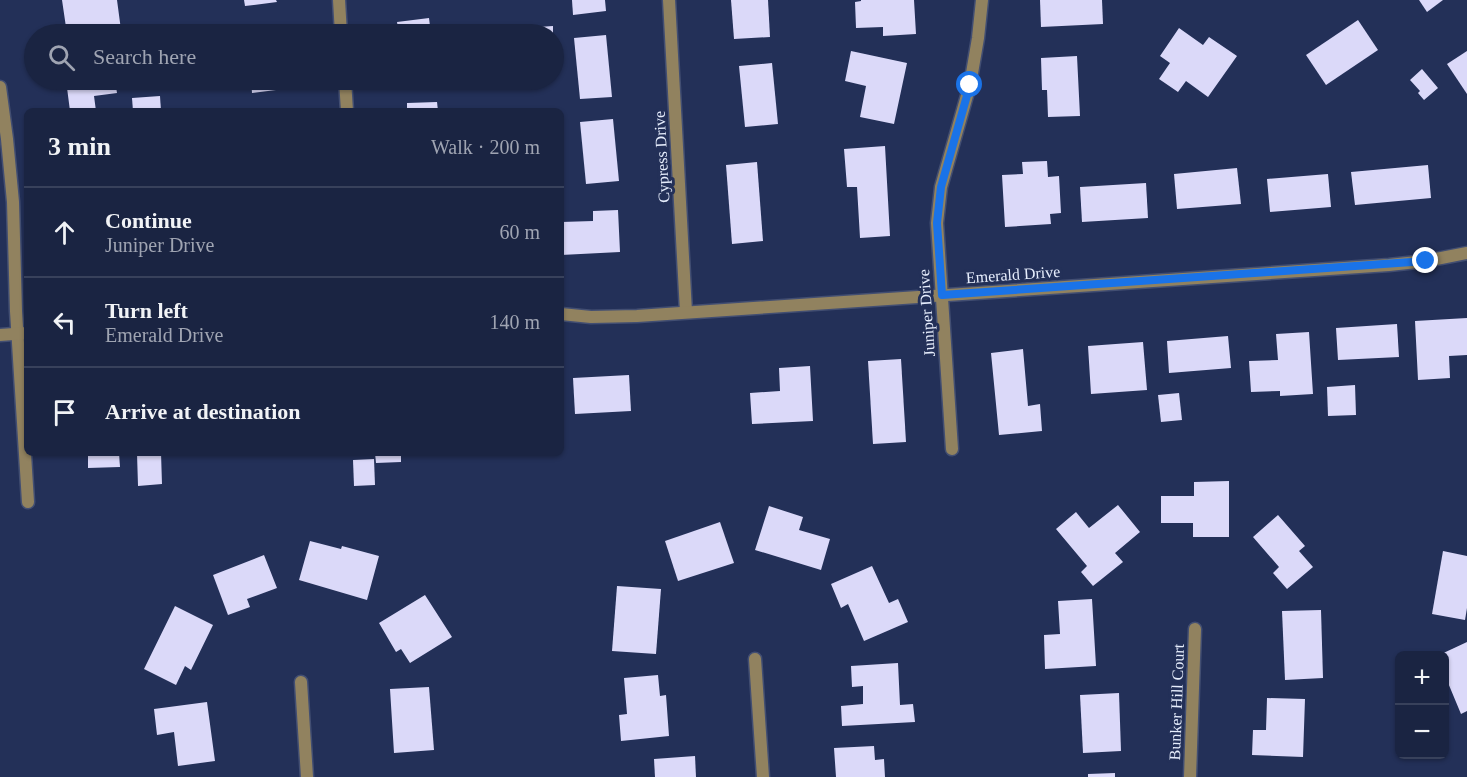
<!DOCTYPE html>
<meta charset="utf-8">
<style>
body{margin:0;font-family:Georgia,serif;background:#232c49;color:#f1f3f6}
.controls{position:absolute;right:18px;bottom:18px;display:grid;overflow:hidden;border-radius:9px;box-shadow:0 2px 4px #0004}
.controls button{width:54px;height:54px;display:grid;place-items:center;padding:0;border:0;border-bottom:2px solid #38415b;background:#1a2442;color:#f1f3f6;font:30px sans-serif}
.stop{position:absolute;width:18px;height:18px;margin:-14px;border:4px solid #1a73e8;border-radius:50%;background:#fff}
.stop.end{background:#1a73e8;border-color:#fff;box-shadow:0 2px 6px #0008}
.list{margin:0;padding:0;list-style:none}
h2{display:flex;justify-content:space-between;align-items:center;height:78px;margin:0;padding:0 24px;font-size:26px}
h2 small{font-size:20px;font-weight:400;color:#9fa4b2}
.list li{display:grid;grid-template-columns:39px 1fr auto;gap:18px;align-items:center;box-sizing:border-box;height:90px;padding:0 24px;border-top:2px solid #38415b}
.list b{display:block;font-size:22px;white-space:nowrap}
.list p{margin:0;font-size:20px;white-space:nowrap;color:#9fa4b2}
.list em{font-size:20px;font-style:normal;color:#9fa4b2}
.icon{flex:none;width:33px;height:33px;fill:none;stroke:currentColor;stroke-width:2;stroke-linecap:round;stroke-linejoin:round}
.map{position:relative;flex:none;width:1467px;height:777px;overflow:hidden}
.search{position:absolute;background:#1a2442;box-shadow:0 2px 4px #0004;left:24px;top:24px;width:540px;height:66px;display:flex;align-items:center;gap:15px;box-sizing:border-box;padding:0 21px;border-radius:33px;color:#9fa4b2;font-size:22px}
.panel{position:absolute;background:#1a2442;box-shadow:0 2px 4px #0004;left:24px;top:108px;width:540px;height:348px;border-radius:9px}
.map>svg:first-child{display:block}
.building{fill:#dbd9f9}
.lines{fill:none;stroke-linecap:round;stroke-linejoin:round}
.street-casing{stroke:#424e72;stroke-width:15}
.street{stroke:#91825f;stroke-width:12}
.route{stroke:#1a73e8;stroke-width:8}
.labels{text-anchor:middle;stroke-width:6;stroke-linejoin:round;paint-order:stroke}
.street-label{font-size:16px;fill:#e6edfc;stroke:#233058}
</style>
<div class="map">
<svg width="1467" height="777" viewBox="0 0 1467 777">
<rect width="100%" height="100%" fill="#233058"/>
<!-- building -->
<g class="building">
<path d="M62,0H117L121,30L101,32L102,34H67Z"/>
<path d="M244,0H276L277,2L245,6Z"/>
<path d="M572,0H605L606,11L573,15Z"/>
<path d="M731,0H768L770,37L734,39Z"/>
<path d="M861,0H914L916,34L883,36V27L856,28L855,2L861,1Z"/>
<path d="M1040,0H1102L1103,24L1041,27Z"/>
<path d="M1419,0H1443L1427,12Z"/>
<path d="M429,18L431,34H399L397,22Z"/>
<path d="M1358,20L1378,50L1326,85L1306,55Z"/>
<path d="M553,26V34H523V28Z"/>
<path d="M1179,28L1203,45L1209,37L1237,56L1208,97L1186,81L1178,92L1159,79L1170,63L1160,56Z"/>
<path d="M277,30V34H252V33Z"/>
<path d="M606,35L612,97L580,99L574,38Z"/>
<path d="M851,51L907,63L894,124L860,117L866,86L845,81Z"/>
<path d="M1467,51V94L1447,64Z"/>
<path d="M1077,56L1080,116L1048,117L1047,90H1042L1041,58Z"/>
<path d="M772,63L778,124L745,127L739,66Z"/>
<path d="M1422,69L1438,88L1424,100L1418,93L1420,91L1410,80Z"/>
<path d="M66,80H115L117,93L94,96L96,111H70Z"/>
<path d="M251,80H283L284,89L252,93Z"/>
<path d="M463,80H497V84L464,87Z"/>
<path d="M160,96L161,111H133L132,98Z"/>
<path d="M437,102L438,111H407V103Z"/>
<path d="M613,119L619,181L586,184L580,122Z"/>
<path d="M885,146L890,236L860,238L857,187H847L844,149Z"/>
<path d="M1047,161L1048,177L1059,176L1061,213L1050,214L1051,224L1005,227L1002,175L1023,174L1022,162Z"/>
<path d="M757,162L763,241L732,244L726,165Z"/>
<path d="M1428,165L1431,198L1355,205L1351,172Z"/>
<path d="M1237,168L1241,204L1177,209L1174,174Z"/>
<path d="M1328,174L1331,207L1270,212L1267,179Z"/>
<path d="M1146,183L1148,218L1082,222L1080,187Z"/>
<path d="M618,210L620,252L561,255V222L593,221V211Z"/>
<path d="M1467,318V355L1449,356L1450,378L1418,380L1415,321Z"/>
<path d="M1397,324L1399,357L1338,360L1336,328Z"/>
<path d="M1309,332L1313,394L1280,396V391L1251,392L1249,361L1278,360L1276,334Z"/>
<path d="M1228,336L1231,368L1169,373L1167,341Z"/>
<path d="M1143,342L1147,390L1091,394L1088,346Z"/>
<path d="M1023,349L1028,406L1040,404L1042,431L999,435L991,353Z"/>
<path d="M901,359L906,442L873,444L868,361Z"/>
<path d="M810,366L813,421L752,424L750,393L780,391L779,368Z"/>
<path d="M629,375L631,411L575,414L573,378Z"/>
<path d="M1355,385L1356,415L1328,416L1327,387Z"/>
<path d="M1179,393L1182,420L1161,422L1158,395Z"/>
<path d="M88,453H119L120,467L88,468Z"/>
<path d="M137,453H161L162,484L138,486Z"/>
<path d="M375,453H401V462L376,463Z"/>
<path d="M374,459L375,485L354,486L353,460Z"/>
<path d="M1229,481V537H1193V523H1161V496H1194V482Z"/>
<path d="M1118,505L1140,532L1115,553L1123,562L1093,586L1081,572L1087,566L1056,529L1076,512L1089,528Z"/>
<path d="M769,506L803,517L799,530L830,539L821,570L755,550Z"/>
<path d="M1278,515L1305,546L1299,551L1313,567L1287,589L1273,573L1279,567L1253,537Z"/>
<path d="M720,522L734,563L678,581L665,541Z"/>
<path d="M310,541L341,549L342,546L379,556L367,600L299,580Z"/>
<path d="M1443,551L1467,556V608L1465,620L1432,614Z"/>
<path d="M264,555L277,588L247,599L250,607L228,615L213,575Z"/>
<path d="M872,566L889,603L898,599L908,622L864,641L848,604L841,608L831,584Z"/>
<path d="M617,586L661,589L656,654L612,651Z"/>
<path d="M425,595L452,637L410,663L401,649L396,652L379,623Z"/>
<path d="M1092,599L1096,666L1045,669L1044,635L1060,634L1058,601Z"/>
<path d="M175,606L213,625L191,670L185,666L176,685L144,669Z"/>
<path d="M1321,610L1323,678L1285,680L1282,611Z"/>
<path d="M1467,642V711L1461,714L1446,678L1448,677L1444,670V656H1437Z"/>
<path d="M898,663L900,705L913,704L915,722L842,726L841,706L863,704V686L852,687L851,666Z"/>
<path d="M658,675L660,696L666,695L669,736L621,741L619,715L627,714L624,678Z"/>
<path d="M429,687L434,750L394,753L390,689Z"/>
<path d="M1119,693L1121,751L1083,753L1080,695Z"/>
<path d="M1267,698L1305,699L1303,757L1252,755L1253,730H1266Z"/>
<path d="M207,702L215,761L178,766L174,732L157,735L154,709Z"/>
<path d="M874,746L875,760L884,759L885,777H836L834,748Z"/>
<path d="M695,756L696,777H655L654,759Z"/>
<path d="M1115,773V777H1088V774Z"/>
</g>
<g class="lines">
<!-- street casing -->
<g class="street-casing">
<g id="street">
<path d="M339,0L341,34"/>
<path d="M669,0L686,312"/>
<path d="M345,80L347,111"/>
<path d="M0,87L7,139L13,202L16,311L28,502"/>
<path d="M561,314L591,317L637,316L1389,265L1426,261L1467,253"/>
<path d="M0,335L27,333"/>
<path d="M952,449L937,223L941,187L970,85L978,38L982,0"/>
<path d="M755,659L763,777"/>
<path d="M301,682L307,777"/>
<path d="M1190,777L1195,629"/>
</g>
</g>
<!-- street -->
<use href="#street" class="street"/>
</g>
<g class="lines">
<!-- route -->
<path class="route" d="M970,85L941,187L937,223L942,295L1426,261"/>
</g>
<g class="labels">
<!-- street labels -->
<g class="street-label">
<text transform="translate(661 157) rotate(-93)" y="6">Cypress Drive</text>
<text transform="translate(1013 274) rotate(-4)" y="6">Emerald Drive</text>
<text transform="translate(926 313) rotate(-94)" y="6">Juniper Drive</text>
<text transform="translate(1176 702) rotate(-88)" y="6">Bunker Hill Court</text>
</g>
</g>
</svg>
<div class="controls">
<button>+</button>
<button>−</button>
</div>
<div class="stop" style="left:970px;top:85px"></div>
<div class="stop end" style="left:1426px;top:261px"></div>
<div class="search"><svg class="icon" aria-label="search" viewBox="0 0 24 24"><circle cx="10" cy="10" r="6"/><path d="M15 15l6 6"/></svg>Search here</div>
<section class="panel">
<h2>3 min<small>Walk · 200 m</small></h2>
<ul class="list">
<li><svg class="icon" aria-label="ahead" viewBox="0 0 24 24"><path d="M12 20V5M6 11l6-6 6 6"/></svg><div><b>Continue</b><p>Juniper Drive</p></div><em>60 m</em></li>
<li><svg class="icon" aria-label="left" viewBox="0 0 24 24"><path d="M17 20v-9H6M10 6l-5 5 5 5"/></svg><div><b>Turn left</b><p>Emerald Drive</p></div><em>140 m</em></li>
<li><svg class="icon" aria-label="arrive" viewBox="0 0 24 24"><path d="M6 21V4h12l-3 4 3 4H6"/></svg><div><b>Arrive at destination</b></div></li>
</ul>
</section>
</div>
